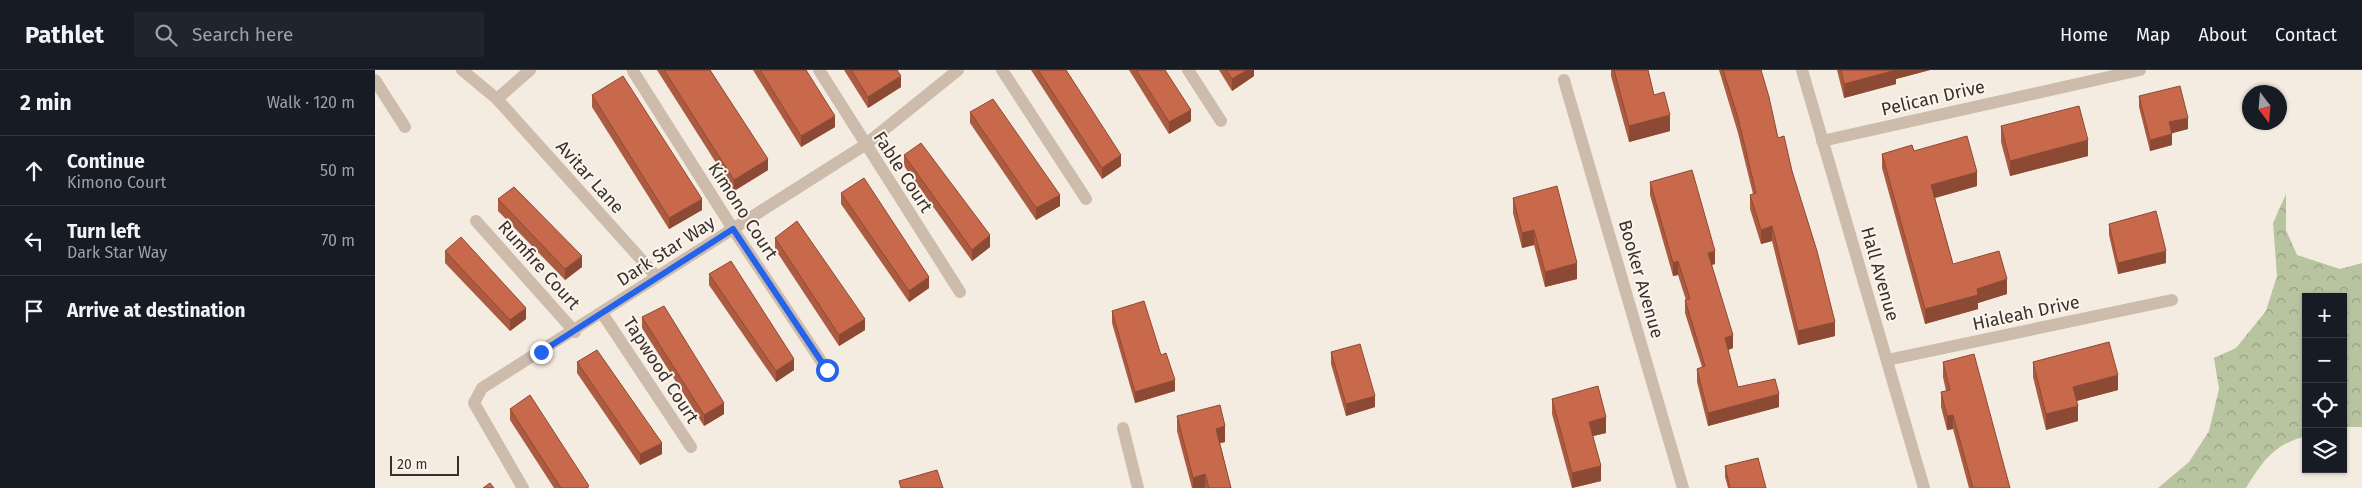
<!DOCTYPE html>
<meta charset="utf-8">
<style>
body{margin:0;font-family:"Fira Sans",sans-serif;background:#20242c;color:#f1f3f6}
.controls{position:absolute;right:15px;bottom:15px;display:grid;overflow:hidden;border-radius:0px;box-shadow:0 1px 4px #0004}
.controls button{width:45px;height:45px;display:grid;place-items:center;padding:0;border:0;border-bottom:1px solid #363941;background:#171b24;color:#f1f3f6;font:25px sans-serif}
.compass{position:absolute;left:1867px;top:15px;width:45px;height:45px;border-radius:50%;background:#171b24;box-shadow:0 1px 4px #0004;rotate:164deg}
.scale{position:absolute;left:15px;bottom:12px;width:69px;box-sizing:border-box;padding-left:5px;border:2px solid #3b302b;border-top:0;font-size:14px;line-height:18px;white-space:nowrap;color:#3b302b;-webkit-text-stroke:4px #fbf5ee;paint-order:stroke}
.stop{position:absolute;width:15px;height:15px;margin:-11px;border:4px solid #2563eb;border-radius:50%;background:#fff}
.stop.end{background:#2563eb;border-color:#fff;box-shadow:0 1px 5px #0008}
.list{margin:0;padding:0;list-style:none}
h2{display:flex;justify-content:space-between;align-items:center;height:65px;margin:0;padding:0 20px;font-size:21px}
h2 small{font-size:16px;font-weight:400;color:#9ea1a6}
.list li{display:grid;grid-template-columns:32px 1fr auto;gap:15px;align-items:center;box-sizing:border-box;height:70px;padding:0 20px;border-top:1px solid #363941}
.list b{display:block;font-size:19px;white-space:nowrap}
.list p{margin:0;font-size:16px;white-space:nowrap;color:#9ea1a6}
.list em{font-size:16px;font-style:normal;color:#9ea1a6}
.icon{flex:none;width:28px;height:28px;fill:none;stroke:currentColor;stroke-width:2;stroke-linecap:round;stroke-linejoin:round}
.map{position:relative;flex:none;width:1987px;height:418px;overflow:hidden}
header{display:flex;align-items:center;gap:30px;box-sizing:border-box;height:70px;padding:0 25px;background:#171b24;border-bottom:1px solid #363941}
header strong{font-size:24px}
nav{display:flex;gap:28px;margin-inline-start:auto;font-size:18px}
.search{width:350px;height:45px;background:#20242c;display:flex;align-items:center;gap:12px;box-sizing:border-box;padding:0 18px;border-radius:0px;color:#9ea1a6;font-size:19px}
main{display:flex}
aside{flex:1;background:#171b24}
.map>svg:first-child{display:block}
.forest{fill:url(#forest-crowns)}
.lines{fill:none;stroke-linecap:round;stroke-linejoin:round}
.service{stroke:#cdbbac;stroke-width:12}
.minor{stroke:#cdbbac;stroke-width:12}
.wall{fill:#ac5a40}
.shaded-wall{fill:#8c4a34}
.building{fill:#c8694b;stroke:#8c4a34}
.route{stroke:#2563eb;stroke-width:6}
.labels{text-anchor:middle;stroke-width:4;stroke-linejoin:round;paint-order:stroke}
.street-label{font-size:18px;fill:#3b302b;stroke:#fbf5ee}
</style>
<header>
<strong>Pathlet</strong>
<div class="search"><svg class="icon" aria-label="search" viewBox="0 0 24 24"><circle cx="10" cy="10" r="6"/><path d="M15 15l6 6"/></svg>Search here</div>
<nav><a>Home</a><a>Map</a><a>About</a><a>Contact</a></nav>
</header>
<main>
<aside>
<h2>2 min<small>Walk · 120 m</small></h2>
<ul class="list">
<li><svg class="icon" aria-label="ahead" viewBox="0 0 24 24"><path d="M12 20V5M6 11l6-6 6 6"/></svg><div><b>Continue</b><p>Kimono Court</p></div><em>50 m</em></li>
<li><svg class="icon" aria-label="left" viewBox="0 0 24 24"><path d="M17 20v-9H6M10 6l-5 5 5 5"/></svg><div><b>Turn left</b><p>Dark Star Way</p></div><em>70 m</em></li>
<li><svg class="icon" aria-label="arrive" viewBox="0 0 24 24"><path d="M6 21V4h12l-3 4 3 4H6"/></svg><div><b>Arrive at destination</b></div></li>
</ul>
</aside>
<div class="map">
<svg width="1987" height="418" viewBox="0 0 1987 418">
<defs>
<pattern id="forest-crowns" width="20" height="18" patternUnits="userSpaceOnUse" patternTransform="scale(1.25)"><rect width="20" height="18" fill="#b8c4a0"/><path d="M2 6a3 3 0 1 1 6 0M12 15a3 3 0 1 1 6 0" fill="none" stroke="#97a083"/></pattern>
</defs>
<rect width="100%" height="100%" fill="#f4ebe1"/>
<!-- forest -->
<path class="forest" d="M1911,124V160L1922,185L1965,199L1987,193V357H1968V227H1931V366C1898,375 1888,391 1871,418H1783L1814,392L1834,361L1844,319L1839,288L1861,278L1891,241L1902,206L1898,153Z"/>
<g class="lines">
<!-- service -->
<path class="service" d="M0,10L30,57"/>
<!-- minor -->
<g class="minor">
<path d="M87,0L122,29L282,207"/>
<path d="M444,0L585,222"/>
<path d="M627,0L711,129"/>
<path d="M813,0L846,51"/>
<path d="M1427,0L1549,418"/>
<path d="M258,1L358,159L452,300"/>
<path d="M1189,10L1308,418"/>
<path d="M122,29L155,0"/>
<path d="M1447,71L1765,0"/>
<path d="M101,151L200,262"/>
<path d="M227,243L316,377"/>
<path d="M1512,290L1797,230"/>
<path d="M748,358L763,418"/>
<path d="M148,418L99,333L107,318L490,75L583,0"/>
</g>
</g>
<!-- wall -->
<g class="wall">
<path d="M282,0H335L393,100L359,121Z"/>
<path d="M378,0H431L460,57L426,77Z"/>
<path d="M469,0H522L526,17L493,38Z"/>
<path d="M656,0H691L746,96L727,109Z"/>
<path d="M754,0H790L816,51L794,64Z"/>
<path d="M844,0H879V6L857,21Z"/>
<path d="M1236,0H1273L1279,25L1295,61L1254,72L1236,6Z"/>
<path d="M1344,0H1386L1403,68L1417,101L1460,266L1423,275L1397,171L1386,174L1375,139V125L1378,124L1363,63Z"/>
<path d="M1462,0H1555L1521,9V14L1469,28Z"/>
<path d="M217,25L327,140L294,159L217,37Z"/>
<path d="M1764,26L1813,59L1797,63V75L1775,81L1764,37Z"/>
<path d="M595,42L685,136L661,150L595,53Z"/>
<path d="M1626,56L1713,86L1635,106L1626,72Z"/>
<path d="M1539,81L1602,116L1560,128L1578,194L1632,224L1603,233V239L1550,254L1507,98V84Z"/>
<path d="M529,85L615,177L597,191L529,96Z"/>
<path d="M1275,112L1340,194L1336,195L1358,278L1353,280L1363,317L1404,337L1333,356L1322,312V299L1327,297L1310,243V230H1311L1303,205L1298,206L1275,125Z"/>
<path d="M466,123L554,218L534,232L466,134Z"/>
<path d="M1138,128L1202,209L1170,217L1159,175L1147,178L1138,143Z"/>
<path d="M123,129L207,197L190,210L123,141Z"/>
<path d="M1734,154L1791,193L1743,204L1734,165Z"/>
<path d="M400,168L490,260L464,276L400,179Z"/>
<path d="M70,181L151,249L135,261L70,193Z"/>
<path d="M334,204L419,300L401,312L334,215Z"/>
<path d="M737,241L786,285L800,321L760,333L737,253Z"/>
<path d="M267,247L349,344L329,356L267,258Z"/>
<path d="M956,282L1000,337L971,346L956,294Z"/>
<path d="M202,292L287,384L265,395L202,303Z"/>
<path d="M1568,292L1635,418H1594L1578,359L1572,360L1566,337V322L1571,321L1568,307Z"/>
<path d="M1658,292L1743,320L1701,331L1703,351L1671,360L1658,307Z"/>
<path d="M1177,329L1231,363L1218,366L1226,411L1197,418L1177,344Z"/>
<path d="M135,339L214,418H179L135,350Z"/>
<path d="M802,346L850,372L845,373L856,418H817L802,361Z"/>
<path d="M1350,396L1391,418H1353L1350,407Z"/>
</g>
<!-- shaded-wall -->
<g class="shaded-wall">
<path d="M872,0H879V6L857,21V9Z"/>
<path d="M1520,0H1555L1521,9V14L1469,28V14Z"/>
<path d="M526,6V17L493,38V27Z"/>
<path d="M816,40V51L794,64V52Z"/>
<path d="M1295,45V61L1254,72V56Z"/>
<path d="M460,46V57L426,77V66Z"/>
<path d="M1813,48V59L1794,64V52Z"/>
<path d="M1797,64V75L1775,81V70Z"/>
<path d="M1713,70V86L1635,106V91Z"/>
<path d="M746,85V96L727,109V98Z"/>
<path d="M393,89V100L359,121V110Z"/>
<path d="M1602,102V116L1556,129V115Z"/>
<path d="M685,125V136L661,150V138Z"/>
<path d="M327,129V140L294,159V148Z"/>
<path d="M1397,156V171L1386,174V160Z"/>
<path d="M1159,160V175L1147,178V163Z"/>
<path d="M615,165V177L597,191V180Z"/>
<path d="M1340,181V194L1333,196V183Z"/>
<path d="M1791,181V193L1743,204V193Z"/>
<path d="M207,186V197L190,210V199Z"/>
<path d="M1303,191V205L1298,206V193Z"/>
<path d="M1202,193V209L1170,217V202Z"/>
<path d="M554,207V218L534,232V221Z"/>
<path d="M1632,209V224L1603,233V239L1550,254V239L1602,219Z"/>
<path d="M151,238V249L135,261V250Z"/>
<path d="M490,249V260L464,276V265Z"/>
<path d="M1460,252V266L1423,275V261Z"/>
<path d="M1358,265V278L1350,281V268Z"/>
<path d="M419,289V300L401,312V301Z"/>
<path d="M1743,305V320L1698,332V317Z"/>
<path d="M800,310V321L760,333V322Z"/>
<path d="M1404,324V337L1333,356V343Z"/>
<path d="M1000,326V337L971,346V334Z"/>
<path d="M349,333V344L329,356V345Z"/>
<path d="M1703,336V351L1671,360V344Z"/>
<path d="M1578,345V359L1572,360V346Z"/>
<path d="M1231,347V363L1214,367V352Z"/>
<path d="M850,356V372L841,374V359Z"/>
<path d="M287,373V384L265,395V384Z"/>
<path d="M1226,396V411L1197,418V403Z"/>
<path d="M830,404V418H818V408Z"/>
</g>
<!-- building -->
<g class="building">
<path d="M289,0H335L393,89L359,110Z"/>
<path d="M385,0H431L460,46L426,66Z"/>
<path d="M476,0H522L526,6L493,27Z"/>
<path d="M663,0H691L746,85L727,98Z"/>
<path d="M761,0H790L816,40L794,52Z"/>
<path d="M851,0H872L857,9Z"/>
<path d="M1239,0H1273L1279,25L1289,22L1295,45L1254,56Z"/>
<path d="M1348,0H1386L1394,27L1403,68L1409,66L1417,101L1442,181L1460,252L1423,261L1397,156L1386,160L1375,125L1381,123L1363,48Z"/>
<path d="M1466,0H1521L1469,14Z"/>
<path d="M248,6L327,129L294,148L217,25Z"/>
<path d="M1805,16L1813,48L1794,52L1797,64L1775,70L1764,26Z"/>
<path d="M618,29L685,125L661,138L595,42Z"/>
<path d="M1704,36L1713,70L1635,91L1626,56Z"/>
<path d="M1592,66L1602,102L1556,115L1578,194L1624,181L1632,209L1602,219L1603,225L1550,239L1507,84L1537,75L1539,81Z"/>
<path d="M546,73L615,165L597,180L529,85Z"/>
<path d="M1317,100L1340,181L1333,183L1358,265L1350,268L1363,317L1400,309L1404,324L1333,343L1322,299L1330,296L1310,230L1315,229L1303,191L1298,193L1275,112Z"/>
<path d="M489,108L554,207L534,221L466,123Z"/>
<path d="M1182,116L1202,193L1170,202L1159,160L1147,163L1138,128Z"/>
<path d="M139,117L207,186L190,199L123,129Z"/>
<path d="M1781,141L1791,181L1743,193L1734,154Z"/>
<path d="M422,151L490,249L464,265L400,168Z"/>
<path d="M86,167L151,238L135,250L70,181Z"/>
<path d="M356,191L419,289L401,301L334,204Z"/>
<path d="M769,231L786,285L791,283L800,310L760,322L737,241Z"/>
<path d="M289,236L349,333L329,345L267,247Z"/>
<path d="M1734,272L1743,305L1698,317L1703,336L1671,344L1658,292Z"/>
<path d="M985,274L1000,326L971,334L956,282Z"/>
<path d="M222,280L287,373L265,384L202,292Z"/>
<path d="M1599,284L1635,418H1598L1578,345L1572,346L1566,322L1575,320L1568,292Z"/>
<path d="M1223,316L1231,347L1214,352L1226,396L1197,403L1177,329Z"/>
<path d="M155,325L214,416L211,418H186L135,339Z"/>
<path d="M845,335L850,356L841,359L856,418H834L830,404L818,408L802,346Z"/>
<path d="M1383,388L1391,418H1355L1350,396Z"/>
<path d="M562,400L568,418H526L524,411Z"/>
<path d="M115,413L119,418H108Z"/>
</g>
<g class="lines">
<!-- route -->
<path class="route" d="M166,282L358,159L452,300"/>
</g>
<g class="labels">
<!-- street labels -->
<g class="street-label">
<text transform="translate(1558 28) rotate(-13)" y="6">Pelican Drive</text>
<text transform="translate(528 102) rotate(57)" y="6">Fable Court</text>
<text transform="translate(215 107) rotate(48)" y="6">Avitar Lane</text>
<text transform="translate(368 141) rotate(57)" y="6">Kimono Court</text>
<text transform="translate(291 181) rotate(-33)" y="6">Dark Star Way</text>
<text transform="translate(164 195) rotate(48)" y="6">Rumfire Court</text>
<text transform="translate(1505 204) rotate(74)" y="6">Hall Avenue</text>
<text transform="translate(1266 209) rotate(74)" y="6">Booker Avenue</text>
<text transform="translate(1651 243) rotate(-12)" y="6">Hialeah Drive</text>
<text transform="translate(286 300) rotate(57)" y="6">Tapwood Court</text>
</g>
</g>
</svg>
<div class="controls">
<button>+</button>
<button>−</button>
<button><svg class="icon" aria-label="locate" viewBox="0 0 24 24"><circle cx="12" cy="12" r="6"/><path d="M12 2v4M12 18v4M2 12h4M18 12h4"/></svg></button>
<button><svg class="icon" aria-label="layers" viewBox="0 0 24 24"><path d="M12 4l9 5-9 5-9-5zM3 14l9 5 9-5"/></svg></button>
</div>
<svg class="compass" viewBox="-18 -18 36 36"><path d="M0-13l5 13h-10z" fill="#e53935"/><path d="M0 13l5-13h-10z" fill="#9ea1a6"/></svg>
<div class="scale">20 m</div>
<div class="stop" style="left:452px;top:300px"></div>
<div class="stop end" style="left:166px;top:282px"></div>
</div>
</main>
